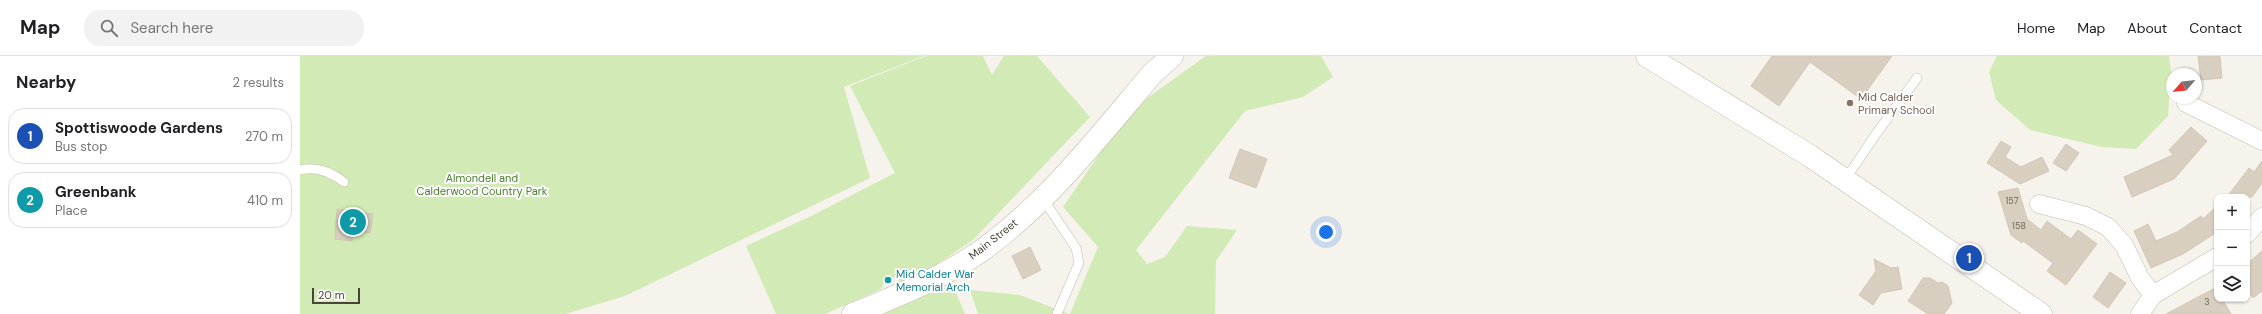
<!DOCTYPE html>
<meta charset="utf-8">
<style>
body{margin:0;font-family:"DM Sans",sans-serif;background:#f2f2f2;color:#202124}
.controls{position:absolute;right:12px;bottom:12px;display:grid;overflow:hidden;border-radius:8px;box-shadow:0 1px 3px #0004}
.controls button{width:36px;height:36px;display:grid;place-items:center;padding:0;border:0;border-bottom:1px solid #e0e0e0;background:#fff;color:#202124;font:20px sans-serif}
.compass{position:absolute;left:1866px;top:12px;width:36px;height:36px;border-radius:50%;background:#fff;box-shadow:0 1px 3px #0004;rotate:242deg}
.scale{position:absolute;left:12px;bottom:10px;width:48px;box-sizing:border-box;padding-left:4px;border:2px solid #4b4439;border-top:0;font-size:11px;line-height:14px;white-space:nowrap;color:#4b4439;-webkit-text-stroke:3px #fff;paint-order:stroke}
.you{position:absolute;left:1026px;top:176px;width:14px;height:14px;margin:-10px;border:3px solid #fff;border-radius:50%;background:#1a73e8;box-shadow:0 0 0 6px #1a73e833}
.badge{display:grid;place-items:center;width:26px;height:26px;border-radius:50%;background:#111827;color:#fff;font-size:13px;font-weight:700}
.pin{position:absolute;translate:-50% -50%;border:2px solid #fff;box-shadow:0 1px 4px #0006}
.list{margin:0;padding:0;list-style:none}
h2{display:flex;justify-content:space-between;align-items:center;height:52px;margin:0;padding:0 16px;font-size:17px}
h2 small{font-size:13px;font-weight:400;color:#757577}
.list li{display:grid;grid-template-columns:26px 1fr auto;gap:12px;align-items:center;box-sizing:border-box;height:56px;margin:0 8px 8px;padding:0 8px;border:1px solid #e0e0e0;border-radius:16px}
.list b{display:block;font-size:15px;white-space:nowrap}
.list p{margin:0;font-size:13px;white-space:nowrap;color:#757577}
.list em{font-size:13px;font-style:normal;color:#757577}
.icon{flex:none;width:22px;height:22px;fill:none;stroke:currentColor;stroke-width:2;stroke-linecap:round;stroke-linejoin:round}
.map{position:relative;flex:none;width:1962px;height:258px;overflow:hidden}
header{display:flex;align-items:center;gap:24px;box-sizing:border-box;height:56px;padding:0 20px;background:#fff;border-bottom:1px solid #e0e0e0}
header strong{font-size:19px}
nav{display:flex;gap:22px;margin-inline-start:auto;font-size:14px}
.search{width:280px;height:36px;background:#f2f2f2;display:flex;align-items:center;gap:10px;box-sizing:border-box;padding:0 14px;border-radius:16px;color:#757577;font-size:15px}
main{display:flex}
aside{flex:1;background:#fff}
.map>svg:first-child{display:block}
.green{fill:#d2eab5}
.building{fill:#d8cfc1;stroke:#d3c7b4}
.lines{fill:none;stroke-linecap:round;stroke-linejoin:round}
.service-casing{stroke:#c2bbae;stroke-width:10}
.minor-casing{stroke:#c2bbae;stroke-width:19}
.tertiary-casing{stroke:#c2bbae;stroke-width:23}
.service{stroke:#fff;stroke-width:9}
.minor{stroke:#fff;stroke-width:18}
.tertiary{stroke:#fff;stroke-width:22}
.education-dot{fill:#8d6e63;stroke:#fff;stroke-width:1.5}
.culture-dot{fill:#0f9aa8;stroke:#fff;stroke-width:1.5}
.labels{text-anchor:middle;stroke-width:4;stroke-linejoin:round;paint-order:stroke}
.number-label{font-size:9px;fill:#6e675b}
.education-label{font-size:11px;fill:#785e54;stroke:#fff;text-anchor:start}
.park-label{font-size:11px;fill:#4a7f2a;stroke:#fff}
.street-label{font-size:11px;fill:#4b4439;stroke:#fff}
.culture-label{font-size:11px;fill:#0d838f;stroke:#fff;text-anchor:start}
</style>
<header>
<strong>Map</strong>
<div class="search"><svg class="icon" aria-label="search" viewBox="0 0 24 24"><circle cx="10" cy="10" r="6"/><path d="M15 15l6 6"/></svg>Search here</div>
<nav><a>Home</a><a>Map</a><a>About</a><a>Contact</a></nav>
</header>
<main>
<aside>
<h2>Nearby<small>2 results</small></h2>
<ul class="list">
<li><span class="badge" style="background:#1a4fb4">1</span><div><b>Spottiswoode Gardens</b><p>Bus stop</p></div><em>270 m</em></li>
<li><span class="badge" style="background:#0f9aa8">2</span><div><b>Greenbank</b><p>Place</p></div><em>410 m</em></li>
</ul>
</aside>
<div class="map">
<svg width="1962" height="258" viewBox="0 0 1962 258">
<rect width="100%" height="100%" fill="#f6f3ec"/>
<!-- green -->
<g class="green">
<path d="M0,0H624L544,31L570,122L325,240L265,258H0Z"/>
<path d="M626,0H683L692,19L704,0H737L790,61L673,184L624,217L601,226L593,221L584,226L581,233L525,258H476L446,190L511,160L595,117L550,30Z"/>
<path d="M906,0H1021L1033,21L1003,41L945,55L836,194L847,208L865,201L887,170L937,174L916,205L915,258H770L798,191L763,151L829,55Z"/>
<path d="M1697,0H1869L1871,15L1868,60L1836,93L1802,91L1730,74L1696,44L1689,16Z"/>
<path d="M652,228L665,258H584Z"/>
<path d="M670,234L720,239L769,258H678Z"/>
</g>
<!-- building -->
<g class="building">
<path d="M1472,0H1592L1561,43L1510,6L1479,50L1451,30Z"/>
<path d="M1898,0H1920L1922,22L1901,24Z"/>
<path d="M1891,71L1907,85L1874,123L1832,141L1824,121L1873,99L1869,94Z"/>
<path d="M1701,85L1711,91L1705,101L1721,111L1742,101L1749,115L1720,128L1687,107Z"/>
<path d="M1766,88L1779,97L1766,115L1753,107Z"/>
<path d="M940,93L967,103L956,132L929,122Z"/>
<path d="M1962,105V127L1952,141H1927L1949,112L1954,116Z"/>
<path d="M1718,132L1727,163L1741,174L1747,165L1771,183L1778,174L1797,188L1766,229L1747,215L1753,207L1723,185L1722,187L1711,179L1698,136Z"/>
<path d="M1917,150V176L1883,198L1851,212L1834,175L1848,168L1856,185L1877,176L1901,160L1903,163Z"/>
<path d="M37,153L73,158L70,177L53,175L52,185L35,183Z"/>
<path d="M730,191L741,214L723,223L712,200Z"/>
<path d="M1962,195V235L1953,242L1947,233V208Z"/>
<path d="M1574,203L1591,212L1598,211L1602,233L1581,237L1573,249L1559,239L1576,215Z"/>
<path d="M1810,216L1826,227L1808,252L1793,241Z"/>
<path d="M1623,222H1630L1638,227L1642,226L1648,230L1652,247L1644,258H1628L1608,245Z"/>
<path d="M1917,231V243H1922L1931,258H1866Z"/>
</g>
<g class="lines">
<!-- service casing -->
<g class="service-casing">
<g id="service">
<path d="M0,114C17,110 31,116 44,126"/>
<path d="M1545,124L1576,78L1617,22"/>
<path d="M743,143L776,192L779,207L757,258"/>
</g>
</g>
<!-- minor casing -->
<g class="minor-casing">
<g id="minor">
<path d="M1886,47L1962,85"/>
<path d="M1739,148L1786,160L1808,171L1824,189L1840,222L1853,239"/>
<path d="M1947,178L1962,161"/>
<path d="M1840,258L1853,239L1917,201"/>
</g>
</g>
<!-- tertiary casing -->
<g class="tertiary-casing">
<g id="tertiary">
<path d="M1347,0L1510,100L1741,258"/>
<path d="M553,258C597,240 642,222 681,195C748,147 799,80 852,18L872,0"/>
</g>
</g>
<!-- service -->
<use href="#service" class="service"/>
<!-- minor -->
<use href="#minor" class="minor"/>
<!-- tertiary -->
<use href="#tertiary" class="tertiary"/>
</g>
<!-- markers -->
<circle class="education-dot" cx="1550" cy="47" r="4"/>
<circle class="culture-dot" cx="588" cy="224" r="4"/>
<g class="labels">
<!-- number labels -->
<g class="number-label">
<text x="1712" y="148">157</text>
<text x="1719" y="173">158</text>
<text x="1907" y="249">3</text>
</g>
<!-- education labels -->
<g class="education-label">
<text x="1558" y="45">Mid Calder<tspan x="1558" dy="13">Primary School</tspan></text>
</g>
<!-- park labels -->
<g class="park-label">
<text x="182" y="126">Almondell and<tspan x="182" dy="13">Calderwood Country Park</tspan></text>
</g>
<!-- street labels -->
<g class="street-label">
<text transform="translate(693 183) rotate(-38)" y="4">Main Street</text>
</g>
<!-- culture labels -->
<g class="culture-label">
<text x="596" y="222">Mid Calder War<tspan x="596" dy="13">Memorial Arch</tspan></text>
</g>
</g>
</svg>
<div class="controls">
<button>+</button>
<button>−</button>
<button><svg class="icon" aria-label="layers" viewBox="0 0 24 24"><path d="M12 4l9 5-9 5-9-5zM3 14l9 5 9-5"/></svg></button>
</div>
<svg class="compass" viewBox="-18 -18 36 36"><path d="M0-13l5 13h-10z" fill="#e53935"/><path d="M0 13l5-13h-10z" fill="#757577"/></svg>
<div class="scale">20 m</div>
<div class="you"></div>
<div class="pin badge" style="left:1669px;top:202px;background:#1a4fb4">1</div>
<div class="pin badge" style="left:53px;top:166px;background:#0f9aa8">2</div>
</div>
</main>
